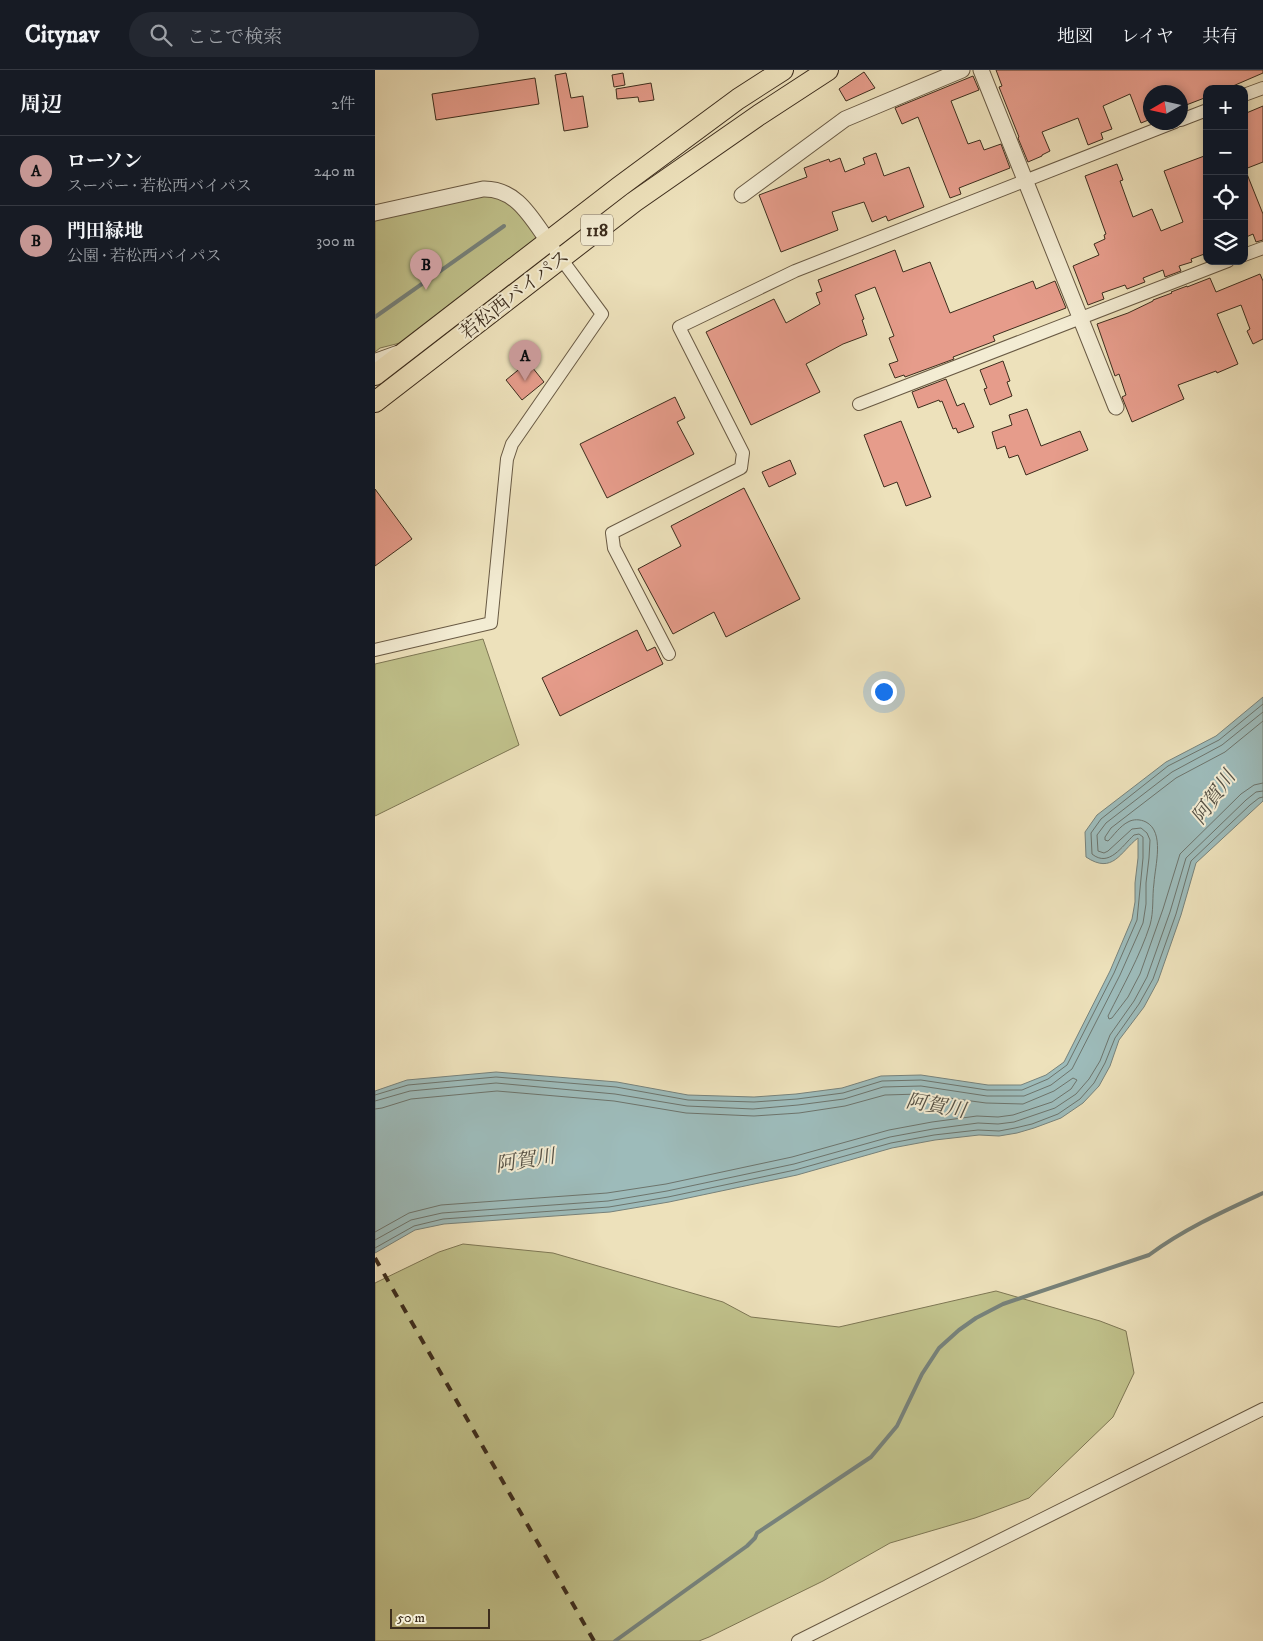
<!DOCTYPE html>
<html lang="ja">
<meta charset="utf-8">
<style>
body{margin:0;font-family:"IM FELL DW Pica","Noto Serif JP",serif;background:#242831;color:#f1f3f6}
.controls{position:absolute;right:15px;top:15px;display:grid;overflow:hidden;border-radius:10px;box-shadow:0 2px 8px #0003}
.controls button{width:45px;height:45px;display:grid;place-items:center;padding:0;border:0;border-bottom:1px solid #363941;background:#171b24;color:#f1f3f6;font:25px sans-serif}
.compass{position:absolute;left:768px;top:15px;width:45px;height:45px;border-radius:50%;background:#171b24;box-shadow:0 2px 8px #0003;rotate:261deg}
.scale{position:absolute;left:15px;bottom:12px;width:100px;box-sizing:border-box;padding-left:5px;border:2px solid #3d2d1d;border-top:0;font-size:14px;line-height:18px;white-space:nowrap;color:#3d2d1d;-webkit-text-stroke:4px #f3ecd3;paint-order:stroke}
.you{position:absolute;left:508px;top:621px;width:18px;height:18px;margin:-12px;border:4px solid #fff;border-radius:50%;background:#1a73e8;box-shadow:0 0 0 8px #1a73e833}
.badge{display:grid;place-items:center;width:32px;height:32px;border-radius:50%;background:#c59692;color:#111;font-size:16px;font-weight:700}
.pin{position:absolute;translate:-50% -41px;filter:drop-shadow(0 1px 2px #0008)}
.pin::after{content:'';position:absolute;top:26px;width:18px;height:15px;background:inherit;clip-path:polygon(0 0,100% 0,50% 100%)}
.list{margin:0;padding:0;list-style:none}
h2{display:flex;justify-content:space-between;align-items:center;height:65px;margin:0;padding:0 20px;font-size:21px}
h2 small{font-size:16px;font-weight:400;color:#9ea1a6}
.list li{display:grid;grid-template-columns:32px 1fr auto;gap:15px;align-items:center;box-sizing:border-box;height:70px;padding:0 20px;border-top:1px solid #363941}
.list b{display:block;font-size:19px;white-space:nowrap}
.list p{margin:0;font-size:16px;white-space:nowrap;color:#9ea1a6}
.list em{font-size:16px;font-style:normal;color:#9ea1a6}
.icon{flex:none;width:28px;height:28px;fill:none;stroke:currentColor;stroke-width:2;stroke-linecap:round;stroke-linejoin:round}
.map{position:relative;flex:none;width:888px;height:1571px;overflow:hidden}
header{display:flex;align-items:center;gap:30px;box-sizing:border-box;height:70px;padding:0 25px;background:#171b24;border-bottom:1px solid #363941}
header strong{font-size:24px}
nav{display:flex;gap:28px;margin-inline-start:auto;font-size:18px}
.search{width:350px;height:45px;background:#242831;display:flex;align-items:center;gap:12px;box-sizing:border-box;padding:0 18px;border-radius:28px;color:#9ea1a6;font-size:19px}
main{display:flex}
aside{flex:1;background:#171b24}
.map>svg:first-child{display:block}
.green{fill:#c0c18b;stroke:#7e7754}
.water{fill:#9dbbba;stroke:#77827b}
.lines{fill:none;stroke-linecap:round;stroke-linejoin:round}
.shore{stroke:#6d746c;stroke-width:1}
.stream{stroke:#77827b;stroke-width:4}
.building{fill:#e69c8b;stroke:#3d2d1d}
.minor-casing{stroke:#695a44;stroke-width:14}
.tertiary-casing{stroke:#695a44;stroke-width:17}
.trunk-casing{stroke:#3d2d1d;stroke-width:22}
.minor{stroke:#f3ecd3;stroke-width:12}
.tertiary{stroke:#f3ecd3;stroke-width:15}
.trunk{stroke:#ede1bb;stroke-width:20}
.rail{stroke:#3d2d1d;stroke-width:4;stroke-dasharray:9 9;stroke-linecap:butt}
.labels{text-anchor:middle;stroke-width:4;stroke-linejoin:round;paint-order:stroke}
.shield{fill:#f3ecd3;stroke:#746654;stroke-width:1}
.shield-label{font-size:18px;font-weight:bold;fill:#3d2d1d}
.street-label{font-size:19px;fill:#3d2d1d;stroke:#f3ecd3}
.water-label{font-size:20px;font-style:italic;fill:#555044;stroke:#f3ecd3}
</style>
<header>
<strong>Citynav</strong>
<div class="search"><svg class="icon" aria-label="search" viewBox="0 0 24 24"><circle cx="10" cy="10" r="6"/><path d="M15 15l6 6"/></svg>ここで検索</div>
<nav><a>地図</a><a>レイヤ</a><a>共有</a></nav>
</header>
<main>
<aside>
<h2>周辺<small>2件</small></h2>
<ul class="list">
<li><span class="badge">A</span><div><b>ローソン</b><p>スーパー · 若松西バイパス</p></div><em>240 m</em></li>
<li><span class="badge">B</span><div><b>門田緑地</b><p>公園 · 若松西バイパス</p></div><em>300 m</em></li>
</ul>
</aside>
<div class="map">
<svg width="888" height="1571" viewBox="0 0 888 1571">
<rect width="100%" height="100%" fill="#ede1bb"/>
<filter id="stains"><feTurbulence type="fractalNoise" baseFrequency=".004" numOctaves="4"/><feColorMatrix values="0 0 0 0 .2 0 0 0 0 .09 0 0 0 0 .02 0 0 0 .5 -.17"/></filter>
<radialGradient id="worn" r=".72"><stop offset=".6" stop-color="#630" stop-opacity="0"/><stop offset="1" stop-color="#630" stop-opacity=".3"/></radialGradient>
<!-- green -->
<g class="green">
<path d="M111,122L134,130L167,170L37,270L5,278L0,282V146Z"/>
<path d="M108,569L144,675L0,746V594Z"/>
<path d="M88,1174L178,1183L348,1232L376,1247L464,1257L621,1221L725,1251L751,1261L759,1303L738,1347L654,1428L600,1448L515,1473L448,1511L334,1567L324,1571H0V1213L64,1182Z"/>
</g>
<!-- water -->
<path class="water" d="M888,627V731L821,793L806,845L783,911L769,937L744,970L735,996L724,1016L708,1033L686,1048L659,1058L642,1063L624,1066L604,1065L560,1070L517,1078L422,1105L294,1132L235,1142L69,1154L40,1160L0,1183V1021L32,1010L121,1002L242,1012L313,1025L379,1027L421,1024L467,1018L506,1006L546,1005L613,1015H646L671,1005L689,992L735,901L757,849L760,832V813L763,788V768C745,782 738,805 711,787L710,762L722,745L791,692L841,666Z"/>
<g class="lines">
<!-- shore -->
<g class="shore">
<path d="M888,651L850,682L801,708L736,758L730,767V770L733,771C739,765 745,756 753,752C758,749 765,749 771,752C790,762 780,796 779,813C777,827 779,841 775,855C765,886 748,916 733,946L734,949L737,948L753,927L765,904L788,839L805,784L866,724L879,715L888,713"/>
<path d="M0,1025L33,1015L121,1007L241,1017L313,1030L379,1032L422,1029L468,1023L507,1011L546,1010L612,1020H647L673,1009L692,995L739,903L762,850L768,788V767L764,764L759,765C747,776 734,798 717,784L716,763L726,749L793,696L844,670L888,634"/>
<path d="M0,1031L35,1021L121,1013L240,1024L312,1036L378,1039L423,1035L469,1029L508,1017L546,1016L612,1026H649L676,1015L697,999L745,905L768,853L771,834V813L774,788L775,770L772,763L766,758L757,759L733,781L729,783L723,781L722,765L731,753L797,702L847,675L888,642"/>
<path d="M0,1039L7,1038L36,1029L122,1021L239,1031L311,1043L379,1046L424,1043L470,1036L510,1025L545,1024L611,1033L648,1034L679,1021L698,1008L702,1010L696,1019L677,1032L638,1045L623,1047L602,1046L557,1052L514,1060L417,1087L291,1114L232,1123L66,1135L34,1143L0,1162"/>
<path d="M0,1170L36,1150L67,1143L233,1131L292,1121L419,1094L515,1067L558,1059L603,1053L623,1054L639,1052L680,1038L701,1024L714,1009L725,991L735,965L759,931L772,907L795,842L811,788L871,730L881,722L888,721"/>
<path d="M0,1178L39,1156L68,1149L234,1137L293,1127L420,1100L516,1073L559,1065L603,1060L624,1061L640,1058L657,1054L683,1044L705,1029L719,1013L730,993L740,968L764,934L778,909L801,844L816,791L875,735L884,728L888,727"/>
</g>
<!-- stream -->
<g class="stream">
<path d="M0,247L129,156"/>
<path d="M240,1571L372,1476L380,1468L382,1463L496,1387L522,1356L547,1304L564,1278L584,1260L601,1248L628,1234L774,1185C809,1159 849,1141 888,1123"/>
</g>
</g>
<!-- building -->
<g class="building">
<path d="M621,0H888V3L851,19H832V27L806,37V22H776V49L766,53L755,24L728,36L737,59L726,63L728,69L713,75L703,48L667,62L675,81L667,85V86L653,92L643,68L644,67L624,17L627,16Z"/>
<path d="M489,2L500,18L471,31L464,19Z"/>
<path d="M191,3L196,28L208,26L213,57L189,61L180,5Z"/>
<path d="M248,3L250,15L239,17L237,5Z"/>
<path d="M598,6L604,20L576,31L593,74L605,70L609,80L626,74L635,98L584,118L586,124L575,128L543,47L527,54L520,38Z"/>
<path d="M160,8L164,34L61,50L57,24Z"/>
<path d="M276,13L279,30L264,32L263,27L242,29L241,19Z"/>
<path d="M888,36V92L870,99L888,144V170L881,172L878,164L869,168V44Z"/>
<path d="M501,83L509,106L534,97L549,137L513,151L511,146L497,152L489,132L457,142L463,160L406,182L384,125L432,107L429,98L454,89L455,92L465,88L470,102L490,94L488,88Z"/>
<path d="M832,85V183L816,189L817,192L804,196L806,201L790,207L788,200L768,208L770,212L752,219L750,215L727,223L729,229L713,235L698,196L724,185L719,174L730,169L729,165L731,164L710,106L742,94L748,110L745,111L758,147L777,139L786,161L808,152L789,101Z"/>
<path d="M520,180L528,202L555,192L575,243L658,211L661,219L680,211L691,238L618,266L620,271L578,287L579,289L530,307L529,305L520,308L514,294L523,291L514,268L519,266L500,217L480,225L489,249L487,250L492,265L468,274L431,294L445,322L376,355L331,262L399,229L411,253L445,234L441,223L447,221L443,210Z"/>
<path d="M885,204L888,211V269L878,274L872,261L875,259L866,235L842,244L863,294L842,303L841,301L803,315L809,329L757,352L747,327L751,325L744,304L740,306L722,254L753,243L778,231V230L797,223L796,222L812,216V217L835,208L841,222Z"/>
<path d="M628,291L635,311L632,312L637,326L615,335L609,319L612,318L605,300Z"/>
<path d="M153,292L169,312L147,330L131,310Z"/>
<path d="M571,309L582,336L589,333L599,357L583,363L581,358L578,359L567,331L565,332L564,330L543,338L537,322Z"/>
<path d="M300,327L310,348L302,352L319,384L232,428L205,374Z"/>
<path d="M652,339L666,376L705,361L713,380L651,405L643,385L634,388L630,376L622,379L617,362L637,355L634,345Z"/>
<path d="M526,351L556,427L531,436L522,412L509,417L489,365Z"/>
<path d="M415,390L421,404L394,417L387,402Z"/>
<path d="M369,418L425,529L351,567L339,542L298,564L263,499L306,476L296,456Z"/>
<path d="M0,419L37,469L0,496Z"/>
<path d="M262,560L272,581L280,577L288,594L185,646L167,608Z"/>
</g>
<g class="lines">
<!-- minor casing -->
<g class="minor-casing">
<g id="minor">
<path d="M869,25L888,18"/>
<path d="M806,50L832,40"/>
<path d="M869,185L888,178"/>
<path d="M0,290L22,282"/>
<path d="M484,334L853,191"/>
<path d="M0,580L116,553L132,389L137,374L227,244L173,171"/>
<path d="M294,584L239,478L237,463L366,398L368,383L304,257L420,201L800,52"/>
<path d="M423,1571L888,1339"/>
</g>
</g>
<!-- tertiary casing -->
<g class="tertiary-casing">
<g id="tertiary">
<path d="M606,0L741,337"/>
<path d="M367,125L470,49L587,0"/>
<path d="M0,143L108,119C141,118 156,147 173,171"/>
</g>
</g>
<!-- trunk casing -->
<g class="trunk-casing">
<g id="trunk">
<path d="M0,305L244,117L363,29L408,0"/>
<path d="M0,332L259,132L384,45L453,0"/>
</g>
</g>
<!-- minor -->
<use href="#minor" class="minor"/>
<!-- tertiary -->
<use href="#tertiary" class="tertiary"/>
<!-- trunk -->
<use href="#trunk" class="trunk"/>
<!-- rail -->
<path class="rail" d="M0,1188L219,1571"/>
</g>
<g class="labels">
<!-- shield labels -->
<rect class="shield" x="206" y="144.5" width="32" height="31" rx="4"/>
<g class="shield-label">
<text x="222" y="166">118</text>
</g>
<!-- street labels -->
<g class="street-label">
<text transform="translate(139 224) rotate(-38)" y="7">若松西バイパス</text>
</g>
<!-- water labels -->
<g class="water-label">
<text transform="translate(838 727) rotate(-55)" y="7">阿賀川</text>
<text transform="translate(561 1035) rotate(10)" y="7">阿賀川</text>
<text transform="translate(150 1090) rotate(-9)" y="7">阿賀川</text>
</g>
</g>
<rect width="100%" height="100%" filter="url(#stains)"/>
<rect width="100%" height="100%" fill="url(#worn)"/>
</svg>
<div class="controls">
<button>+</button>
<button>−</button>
<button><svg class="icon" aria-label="locate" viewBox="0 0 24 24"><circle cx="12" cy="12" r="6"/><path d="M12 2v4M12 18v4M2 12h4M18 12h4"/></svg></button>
<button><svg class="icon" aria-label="layers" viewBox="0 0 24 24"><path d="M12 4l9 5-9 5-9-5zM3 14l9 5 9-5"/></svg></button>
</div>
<svg class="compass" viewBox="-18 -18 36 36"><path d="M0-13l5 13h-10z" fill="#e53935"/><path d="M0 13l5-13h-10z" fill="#9ea1a6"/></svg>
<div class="scale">50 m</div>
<div class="you"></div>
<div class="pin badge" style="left:150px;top:311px">A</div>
<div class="pin badge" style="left:51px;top:220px">B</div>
</div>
</main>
